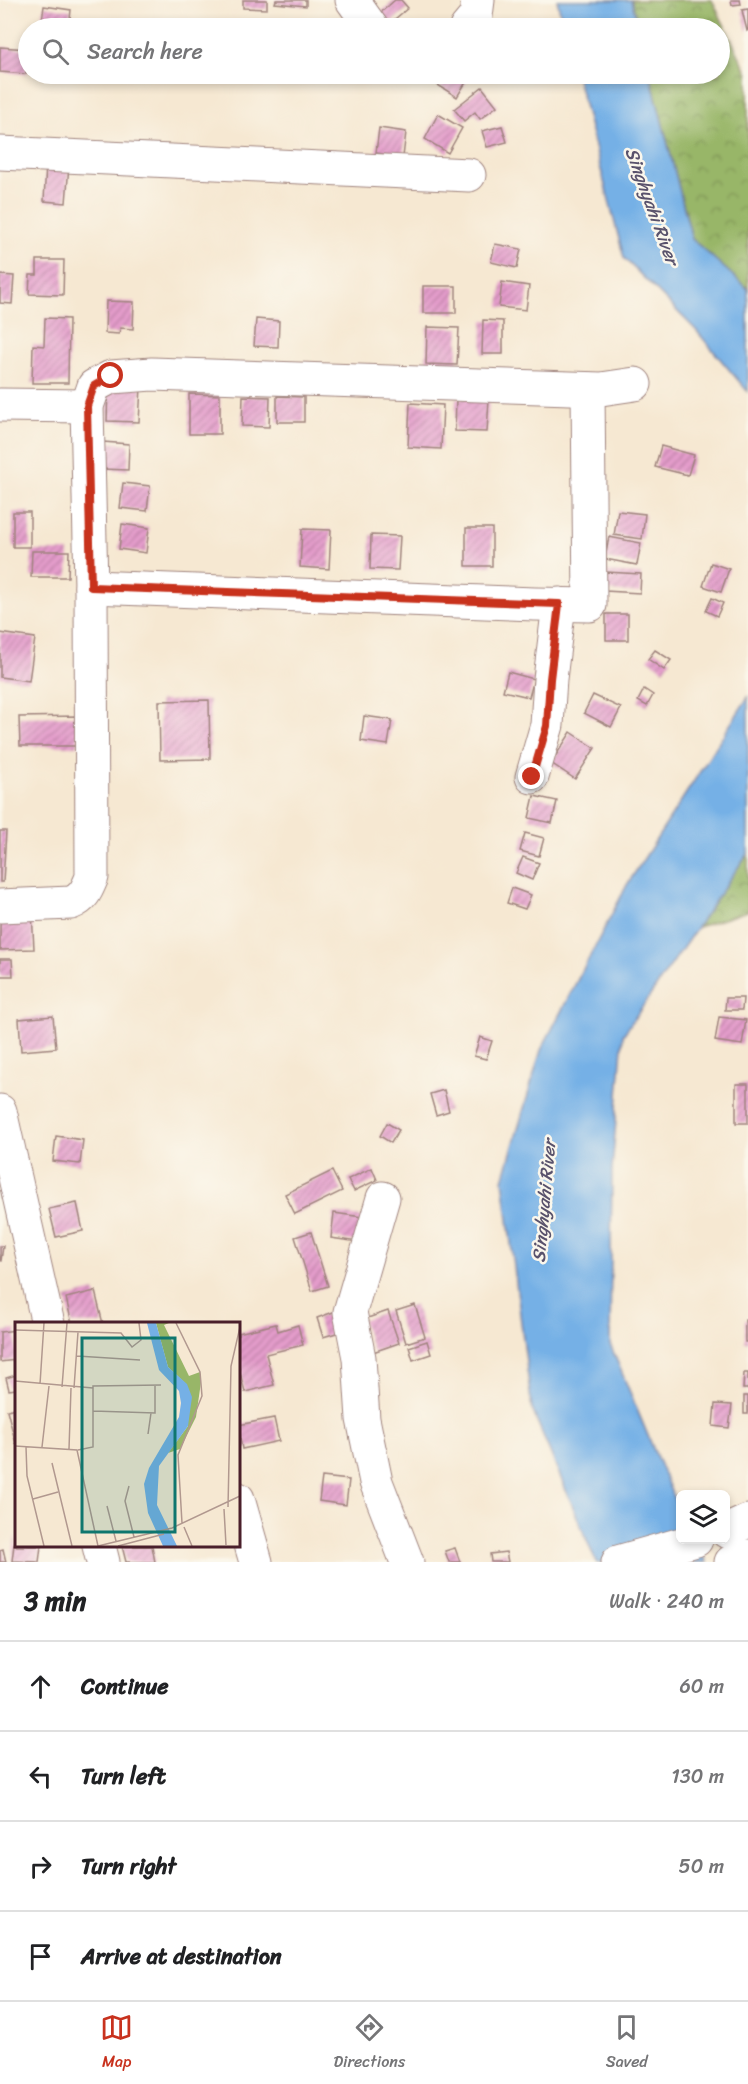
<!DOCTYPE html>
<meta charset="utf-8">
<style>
body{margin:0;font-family:Sriracha,sans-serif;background:#f2f2f2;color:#202124}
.controls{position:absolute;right:18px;bottom:18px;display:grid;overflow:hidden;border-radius:9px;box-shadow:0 3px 9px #0003}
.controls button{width:54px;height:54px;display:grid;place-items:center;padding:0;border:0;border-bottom:2px solid #e0e0e0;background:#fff;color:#202124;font:30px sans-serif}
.stop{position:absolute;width:18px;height:18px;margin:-14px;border:4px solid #c8321e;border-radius:50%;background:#fff}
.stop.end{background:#c8321e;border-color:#fff;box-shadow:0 2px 6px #0008}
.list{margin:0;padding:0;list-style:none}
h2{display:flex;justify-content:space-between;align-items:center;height:78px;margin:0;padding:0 24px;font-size:26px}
h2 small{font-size:20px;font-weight:400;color:#757577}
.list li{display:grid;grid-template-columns:39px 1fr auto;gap:18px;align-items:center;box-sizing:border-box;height:90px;padding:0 24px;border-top:2px solid #e0e0e0}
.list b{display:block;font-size:22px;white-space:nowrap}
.list em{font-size:20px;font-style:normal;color:#757577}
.icon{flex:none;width:33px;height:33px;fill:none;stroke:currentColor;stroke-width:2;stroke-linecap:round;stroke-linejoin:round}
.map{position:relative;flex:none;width:748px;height:1562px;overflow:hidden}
.search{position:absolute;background:#fff;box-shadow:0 3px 9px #0003;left:18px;right:18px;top:18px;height:66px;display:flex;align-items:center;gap:15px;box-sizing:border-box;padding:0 21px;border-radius:33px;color:#757577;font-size:22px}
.sheet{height:438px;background:#fff}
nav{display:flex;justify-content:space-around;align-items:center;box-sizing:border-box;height:84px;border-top:2px solid #e0e0e0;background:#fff;font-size:16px;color:#757577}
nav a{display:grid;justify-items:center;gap:3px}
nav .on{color:#c8321e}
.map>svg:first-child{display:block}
.forest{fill:url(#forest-crowns);stroke:#716a4a;stroke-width:1.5}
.water{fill:#75b0e6;stroke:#606888;stroke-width:1.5}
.building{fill:url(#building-hatch)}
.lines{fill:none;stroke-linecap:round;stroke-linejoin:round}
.minor-casing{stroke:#a0847e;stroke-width:35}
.major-casing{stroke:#a0847e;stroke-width:35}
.minor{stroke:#fff;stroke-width:33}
.major{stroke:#fff;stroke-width:33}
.route{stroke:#c8321e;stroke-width:8}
.labels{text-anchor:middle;stroke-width:5;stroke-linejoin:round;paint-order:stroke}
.water-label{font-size:18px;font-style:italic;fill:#59526c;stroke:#fbf7ec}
.inset-road{fill:none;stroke:#b1988f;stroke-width:1.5}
.view{fill:#0f766e;fill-opacity:0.15;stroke:#0f766e;stroke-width:3}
.inset-edge{fill:none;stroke:#4a1f2b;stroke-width:3}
</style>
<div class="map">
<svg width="748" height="1562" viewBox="0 0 748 1562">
<defs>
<pattern id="forest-crowns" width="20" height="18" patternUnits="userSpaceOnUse" patternTransform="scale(1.5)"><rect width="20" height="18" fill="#98b668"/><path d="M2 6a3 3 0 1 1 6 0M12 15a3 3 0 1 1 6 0" fill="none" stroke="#7e9356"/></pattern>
<pattern id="building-hatch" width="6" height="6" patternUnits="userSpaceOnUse" patternTransform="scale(1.5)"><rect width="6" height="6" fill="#e49ccb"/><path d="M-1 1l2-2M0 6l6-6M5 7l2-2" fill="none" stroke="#bb7fa5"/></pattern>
</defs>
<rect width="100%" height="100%" fill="#fbf7ec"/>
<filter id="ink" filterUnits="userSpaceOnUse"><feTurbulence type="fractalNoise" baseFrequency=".0167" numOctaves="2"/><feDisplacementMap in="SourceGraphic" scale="12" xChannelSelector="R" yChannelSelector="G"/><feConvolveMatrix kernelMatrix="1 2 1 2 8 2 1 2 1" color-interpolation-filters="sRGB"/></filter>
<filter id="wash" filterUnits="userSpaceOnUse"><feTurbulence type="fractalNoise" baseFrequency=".008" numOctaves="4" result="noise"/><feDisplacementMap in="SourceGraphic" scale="24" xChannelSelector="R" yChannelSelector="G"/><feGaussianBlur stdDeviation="1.35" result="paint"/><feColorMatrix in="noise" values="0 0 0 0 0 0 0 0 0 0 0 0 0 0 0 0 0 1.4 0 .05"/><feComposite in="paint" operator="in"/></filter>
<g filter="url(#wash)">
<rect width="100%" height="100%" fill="#f6e8d2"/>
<!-- forest -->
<g class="forest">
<path d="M631,0H712L748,74V289L692,239L650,74H720V28H639Z"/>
<path d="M748,853V911L695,928Z"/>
</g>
<!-- water -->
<g class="water">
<path d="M557,0H631L639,28H564Z"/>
<path d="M576,74H650L692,239L748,289V392L695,329L624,258Z"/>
<path d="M748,697V853L623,1035L612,1169L610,1344L680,1513V1540H694L707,1562H596L532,1409L503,1180L541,1050L627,885Z"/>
</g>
<g id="blocks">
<!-- building -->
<g class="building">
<path d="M243,0H267V9L243,8Z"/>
<path d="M276,0H306V6L275,3Z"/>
<path d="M395,0H401L408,8L384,28L371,21Z"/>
<path d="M731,0H740L741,4L732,5Z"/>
<path d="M44,6L71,10L69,28H41Z"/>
<path d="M748,9V30L747,31L742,10Z"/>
<path d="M0,47L28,49L26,74L0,72Z"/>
<path d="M438,74H471L457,97L433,82Z"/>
<path d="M482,87L497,106L480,119L475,112L464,121L454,109Z"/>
<path d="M438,114L462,128L448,153L425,139Z"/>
<path d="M502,126L507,142L487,147L482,131Z"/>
<path d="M379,128L406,132L403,157L376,153Z"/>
<path d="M46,164L69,165L66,203L44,201Z"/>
<path d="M495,244L521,249L517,268L491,262Z"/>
<path d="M37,260H64L63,295L29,294L30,275H37Z"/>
<path d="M0,275L14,276L12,304L0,303Z"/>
<path d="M502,282L529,286L526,310L499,307Z"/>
<rect x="423" y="286" width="33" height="27"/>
<path d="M106,301L134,302L133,329L120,328L119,334L105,333Z"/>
<path d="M45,318L69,319L68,383H32L33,345L44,346Z"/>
<path d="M256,319L279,321L278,347L254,346Z"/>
<path d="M483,320L503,321V354H482Z"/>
<path d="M427,327L459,328L457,365L426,364Z"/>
<path d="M108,386L141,387L139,422L107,421Z"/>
<path d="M189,394L220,395V434H189Z"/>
<path d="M243,396L270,397L269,427L242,426Z"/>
<path d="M277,396L304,397V422H277Z"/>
<path d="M456,398L489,399L487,432L455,431Z"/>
<path d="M410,403L443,405L441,449L408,447Z"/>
<path d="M103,442L129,444L128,470L101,469Z"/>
<path d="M661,446L694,455L688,475L655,467Z"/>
<path d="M123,483L150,486L147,511L120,508Z"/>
<path d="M618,511L645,514L642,539L614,535Z"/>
<rect x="13" y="512" width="17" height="35"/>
<path d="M122,524L149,528L146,553L119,549Z"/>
<rect x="466" y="528" width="26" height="38"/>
<path d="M302,529L331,530L329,569L300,567Z"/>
<path d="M371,535L400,536L398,570L370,569Z"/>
<path d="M609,537L641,543L637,565L605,559Z"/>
<path d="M32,551H69L68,577H31Z"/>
<path d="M711,563L729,569L721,592L703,586Z"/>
<path d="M606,572L641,574L640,593L605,591Z"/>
<path d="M712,598L723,603L717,616L706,611Z"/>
<rect x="606" y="614" width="22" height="26"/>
<path d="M0,633L35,638L29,681L0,677Z"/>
<path d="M655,650L671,660L664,670L648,659Z"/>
<path d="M508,672L534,679L529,697L503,691Z"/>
<path d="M644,689L653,695L647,706L638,701Z"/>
<path d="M593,695L621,708L611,727L584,713Z"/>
<path d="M209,700L210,759L160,760L159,701Z"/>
<path d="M78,716V746H20L19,717Z"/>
<path d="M364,716L392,720L388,745L361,741Z"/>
<path d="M571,732L595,748L575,779L551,763Z"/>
<path d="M534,796L557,801L552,823L529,818Z"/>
<path d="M0,831H6L3,882H0Z"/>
<path d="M525,833L544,838L539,856L520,851Z"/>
<path d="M523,857L539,863L532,880L516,873Z"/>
<path d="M512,888L531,895L525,909L507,903Z"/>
<path d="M32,912L34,949L0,950V913Z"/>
<path d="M0,959H12L13,976H0Z"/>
<path d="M726,998H743L742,1010H725Z"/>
<path d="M53,1016L56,1048L21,1051L19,1019Z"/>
<path d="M719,1017L746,1020L742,1045L715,1041Z"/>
<path d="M480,1037L492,1041L486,1059L474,1056Z"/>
<rect x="736" y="1084" width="12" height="39"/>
<path d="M444,1090L449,1111L436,1115L430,1094Z"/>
<path d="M387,1123L399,1130L391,1143L380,1136Z"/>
<path d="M56,1136L83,1140L80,1164L53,1161Z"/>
<path d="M372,1168L377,1180L354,1191L348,1179Z"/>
<path d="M332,1171L342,1191L295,1214L285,1194Z"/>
<path d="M77,1203L83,1231L56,1237L49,1209Z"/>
<path d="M334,1213L362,1217L358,1242L331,1238Z"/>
<path d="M311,1232L328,1286L312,1291L295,1237Z"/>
<path d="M0,1246H3L1,1261H0Z"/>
<path d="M95,1291L103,1324H72L66,1298Z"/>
<path d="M415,1305L425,1337L406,1343L396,1311Z"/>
<path d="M336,1311L343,1331L323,1337L317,1318Z"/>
<path d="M388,1311L399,1343L373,1352L362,1320Z"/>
<rect x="745" y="1320" width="3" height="22"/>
<path d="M276,1324L278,1331L298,1325L303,1345L266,1354L274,1385L245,1392L238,1365V1333Z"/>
<path d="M16,1330V1360L0,1362V1332Z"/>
<path d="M427,1341L431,1354L413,1360L409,1347Z"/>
<path d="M744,1373H748V1389H743Z"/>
<path d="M16,1375V1389L9,1390L6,1378Z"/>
<rect x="744" y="1396" width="4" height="18"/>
<path d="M715,1404L732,1405L729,1428L713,1426Z"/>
<path d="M16,1408V1444L7,1410Z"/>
<path d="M274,1418L279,1441L242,1449L238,1425Z"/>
<path d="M322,1477L349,1480L346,1505L319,1501Z"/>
<path d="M15,1536L16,1546H41L39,1562L12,1561Z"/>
<path d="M122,1546H152L155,1562H126Z"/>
<path d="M455,1548L460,1562H449L445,1551Z"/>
<path d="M3,1549L6,1562H0V1550Z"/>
<path d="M506,1552L508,1562H491L490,1554Z"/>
</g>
</g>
</g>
<g filter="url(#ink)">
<use href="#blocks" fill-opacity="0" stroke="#a0847e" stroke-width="1.5"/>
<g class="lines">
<!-- minor casing -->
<g class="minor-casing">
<g id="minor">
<path d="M352,0L372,28"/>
<path d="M466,28L476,16L478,0"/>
<path d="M0,153L469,175"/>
<path d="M0,405L87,406"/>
<path d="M91,587L535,604L590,605L588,389"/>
<path d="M532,777L547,725L550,679L559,604"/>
<path d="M0,906L71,903C84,898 87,889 92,877L91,587L87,406L94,386L111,377L152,374L601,389L635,384"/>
<path d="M0,1111L48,1324"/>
<path d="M383,1198L350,1312L359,1358L363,1419L376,1482L407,1562"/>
<path d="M238,1499L256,1562"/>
<path d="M99,1546L103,1562"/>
</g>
</g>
<!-- major casing -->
<g class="major-casing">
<g id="major">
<path d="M726,1531L748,1521"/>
<path d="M618,1562L696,1540"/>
<path d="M731,1562L748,1556"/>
</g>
</g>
<!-- minor -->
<use href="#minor" class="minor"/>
<!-- major -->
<use href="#major" class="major"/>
</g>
</g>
<g class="lines" filter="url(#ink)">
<!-- route -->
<path class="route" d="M111,376L94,386L87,406L91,587L559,604L550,679L547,726L532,777"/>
</g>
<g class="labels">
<!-- water labels -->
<g class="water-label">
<text transform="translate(652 206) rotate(70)" y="6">Singhyahi River</text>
<text transform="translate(544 1201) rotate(-85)" y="6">Singhyahi River</text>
</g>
</g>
<!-- overview -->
<g transform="translate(15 1322)">
<rect width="225" height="225" fill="#f6e8d2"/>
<path d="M141,1H154L149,3L174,54L185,50L186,60L181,95L165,127L153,131L173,104L171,62L153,45Z" fill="#98b668"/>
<path d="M132,1H141L153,45L172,62L177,75L173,104L144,144L142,183L162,224H148L133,191L129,162L134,146L164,95L166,81L164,69L144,48Z" fill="#75b0e6"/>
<path class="inset-road" d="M161,1L185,50L187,74L163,133L167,201M0,8L106,11L117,25L126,18L124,1M62,34L125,38M0,59L78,66M25,62L29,1M47,65L52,1M59,66L63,10M78,89L140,91V64M133,112L136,91M0,124L62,128L83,224M11,125L12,154L29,224M27,125L34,64M54,127L56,66M63,128L78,125V64L146,63M37,141L57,224M114,164L110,179L119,215M18,177L43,170M92,184L101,219M213,185L216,44L225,5M209,187L211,223M169,205L177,224M83,224L157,206L225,174M103,224L149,212"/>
<path class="view" d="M67,16H160V210H67Z"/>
<rect width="225" height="225" class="inset-edge"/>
</g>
</svg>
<div class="controls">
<button><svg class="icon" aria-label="layers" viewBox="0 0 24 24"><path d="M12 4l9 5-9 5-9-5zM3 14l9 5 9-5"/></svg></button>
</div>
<div class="stop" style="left:111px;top:376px"></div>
<div class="stop end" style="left:532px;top:777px"></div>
<div class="search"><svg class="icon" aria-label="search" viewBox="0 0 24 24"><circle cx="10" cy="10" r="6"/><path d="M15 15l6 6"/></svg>Search here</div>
</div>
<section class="sheet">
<h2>3 min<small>Walk · 240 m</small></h2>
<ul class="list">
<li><svg class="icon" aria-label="ahead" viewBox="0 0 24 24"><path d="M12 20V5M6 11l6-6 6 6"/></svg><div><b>Continue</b></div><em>60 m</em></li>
<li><svg class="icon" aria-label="left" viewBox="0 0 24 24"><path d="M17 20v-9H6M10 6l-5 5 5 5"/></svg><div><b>Turn left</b></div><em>130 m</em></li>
<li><svg class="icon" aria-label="right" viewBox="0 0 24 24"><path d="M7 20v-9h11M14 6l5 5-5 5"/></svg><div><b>Turn right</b></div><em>50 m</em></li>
<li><svg class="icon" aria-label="arrive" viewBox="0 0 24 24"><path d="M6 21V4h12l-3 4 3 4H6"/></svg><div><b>Arrive at destination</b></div></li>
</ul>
</section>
<nav>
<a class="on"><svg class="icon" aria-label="map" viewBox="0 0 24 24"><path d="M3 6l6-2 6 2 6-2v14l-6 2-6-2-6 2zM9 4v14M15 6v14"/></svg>Map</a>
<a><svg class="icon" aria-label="directions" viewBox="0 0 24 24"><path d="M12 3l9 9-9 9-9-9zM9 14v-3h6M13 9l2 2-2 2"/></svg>Directions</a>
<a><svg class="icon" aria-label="saved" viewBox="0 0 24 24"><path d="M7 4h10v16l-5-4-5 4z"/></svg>Saved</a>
</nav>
